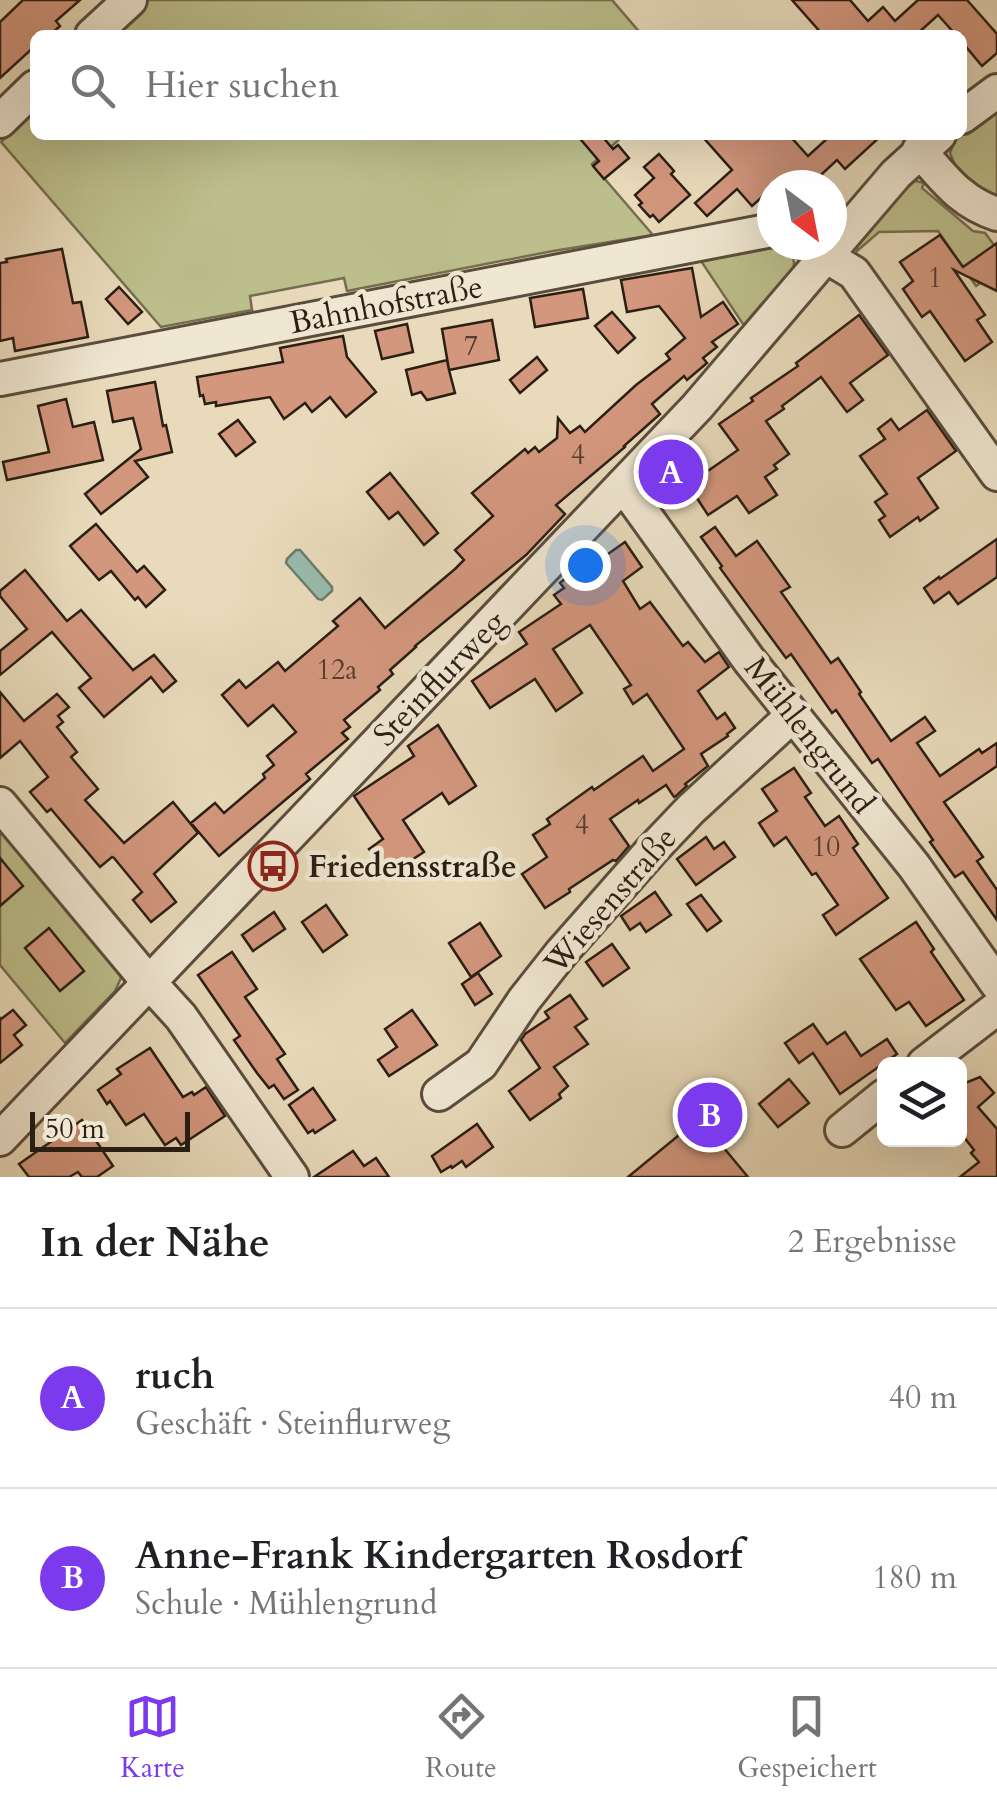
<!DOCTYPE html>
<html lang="de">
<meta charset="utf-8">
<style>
body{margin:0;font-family:Cardo,serif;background:#f2f2f2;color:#202124}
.controls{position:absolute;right:30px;bottom:30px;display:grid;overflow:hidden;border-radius:15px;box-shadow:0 10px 40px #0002}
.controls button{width:90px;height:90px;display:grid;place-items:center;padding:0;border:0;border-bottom:2px solid #e0e0e0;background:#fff;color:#202124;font:50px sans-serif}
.compass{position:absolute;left:757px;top:170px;width:90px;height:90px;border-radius:50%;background:#fff;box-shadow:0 10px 40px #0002;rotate:148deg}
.scale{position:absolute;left:30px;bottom:25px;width:160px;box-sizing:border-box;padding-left:10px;border:5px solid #2b1e13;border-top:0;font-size:28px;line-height:35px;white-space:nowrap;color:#2b1e13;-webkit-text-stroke:8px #f0e7d2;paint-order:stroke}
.you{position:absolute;left:585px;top:565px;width:35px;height:35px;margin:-25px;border:8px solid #fff;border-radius:50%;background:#1a73e8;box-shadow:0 0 0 15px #1a73e833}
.badge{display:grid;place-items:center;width:65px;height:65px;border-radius:50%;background:#7c3aed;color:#fff;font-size:32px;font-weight:700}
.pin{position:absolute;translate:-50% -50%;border:5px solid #fff;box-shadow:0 2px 10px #0006}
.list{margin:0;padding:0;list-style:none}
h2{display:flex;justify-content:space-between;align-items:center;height:130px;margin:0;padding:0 40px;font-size:42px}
h2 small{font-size:32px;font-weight:400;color:#757577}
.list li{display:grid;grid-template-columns:65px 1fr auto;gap:30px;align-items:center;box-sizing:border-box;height:180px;padding:0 40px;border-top:2px solid #e0e0e0}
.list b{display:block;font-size:38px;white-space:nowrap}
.list p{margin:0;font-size:32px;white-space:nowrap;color:#757577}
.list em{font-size:32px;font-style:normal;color:#757577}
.icon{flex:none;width:55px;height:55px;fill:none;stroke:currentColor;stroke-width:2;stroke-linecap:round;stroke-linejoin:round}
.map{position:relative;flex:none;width:997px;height:1177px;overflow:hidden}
.search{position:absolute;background:#fff;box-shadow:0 10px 40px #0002;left:30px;right:30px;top:30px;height:110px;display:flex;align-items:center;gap:25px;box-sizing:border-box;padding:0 35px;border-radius:15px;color:#757577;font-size:38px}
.sheet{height:490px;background:#fff}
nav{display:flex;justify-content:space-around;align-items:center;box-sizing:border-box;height:140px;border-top:2px solid #e0e0e0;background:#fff;font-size:28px;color:#757577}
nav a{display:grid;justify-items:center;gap:5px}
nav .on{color:#7c3aed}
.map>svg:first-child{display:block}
.green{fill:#bcbe8b;stroke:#746e4f;stroke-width:2.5}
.water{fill:#98bbac;stroke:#6c7c6f;stroke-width:2.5}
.building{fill:#d3977e;stroke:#2b1e13;stroke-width:2.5}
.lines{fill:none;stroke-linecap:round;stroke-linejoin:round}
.minor-casing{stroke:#5a4d3d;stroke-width:38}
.minor{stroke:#f0e7d2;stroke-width:32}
.labels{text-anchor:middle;stroke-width:9;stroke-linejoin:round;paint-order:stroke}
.number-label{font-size:28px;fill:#553c2e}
.street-label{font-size:32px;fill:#2b1e13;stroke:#f0e7d2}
.poi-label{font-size:32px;font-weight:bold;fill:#2b1e13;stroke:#f0e7d2;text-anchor:start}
</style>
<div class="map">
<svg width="997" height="1177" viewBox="0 0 997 1177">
<rect width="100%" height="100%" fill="#e8daba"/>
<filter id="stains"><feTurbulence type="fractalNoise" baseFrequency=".002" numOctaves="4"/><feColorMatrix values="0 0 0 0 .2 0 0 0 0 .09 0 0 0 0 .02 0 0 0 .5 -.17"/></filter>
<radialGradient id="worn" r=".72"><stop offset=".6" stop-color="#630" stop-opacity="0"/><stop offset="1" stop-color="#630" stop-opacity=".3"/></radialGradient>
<!-- green -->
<g class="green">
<path d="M146,0H612L642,35H111Z"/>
<path d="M35,109V135H624L592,164L653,235L553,251L347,291L344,278L250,296L252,310L161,327L1,142Z"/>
<path d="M997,111V199C974,188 959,179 950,153L955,140Z"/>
<path d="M916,181L924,183L922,188L973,231L985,233L997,249V271L976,286L938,231L879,232L857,251V240L906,183Z"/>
<path d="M770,248L787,249C796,258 795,265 791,277L747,330L701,261Z"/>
<path d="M0,825L119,970L121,978L115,991L65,1043L0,965Z"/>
</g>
<!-- water -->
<path class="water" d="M296,550H300L332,587V591L322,600L318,599L286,563L287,559Z"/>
<!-- building -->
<g class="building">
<path d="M23,0H80L56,21L60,26L50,35H35V46L0,78V22Z"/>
<path d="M792,0H850L868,21L883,7L895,21L918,0H967L997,34V53L982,66L962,42V35H956L938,15L916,35H823Z"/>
<path d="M577,135H601L613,149L618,145L629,158L604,179L593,166L599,161Z"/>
<path d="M701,135H789L808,156L831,135H882L845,169L837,160L810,185H790L783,178L772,185V188L752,206L737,189L707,216L695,203L732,170Z"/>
<path d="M659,154L674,171L671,174L690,195L659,222L653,215L650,217L639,205L642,203L635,195L654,178L644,167Z"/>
<path d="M940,235L963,267L997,243V291L954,270L985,315L977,320L992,342L965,361L930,311L922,317L903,289L913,281L900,262Z"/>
<path d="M62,249L73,303L81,302L88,337L15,351L13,338L0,341V263L7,262L6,259Z"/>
<path d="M692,268L701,317L723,302L738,324L712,342L717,347L703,358L707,363L687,380L684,376L652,404L660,414L624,446L625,447L556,505L565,514L526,555L415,646L416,647L390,670L393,674L378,687L380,690L344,720L350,727L342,733L348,739L306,774L310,779L219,856L191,823L215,803L224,813L265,778L263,774L274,765L267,756L296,732L273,705L248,726L222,695L239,680L246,688L278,662L285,671L338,626L333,621L360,598L385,628L455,569L464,560L455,550L493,516L472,493L525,449L528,453L535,447L539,452L557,438L558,418L570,433L580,426L585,432L636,385L670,359L666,354L685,338L659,306L627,312L621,280Z"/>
<path d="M119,287L142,312L128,324L106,299Z"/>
<path d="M583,289L588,318L535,327L530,298Z"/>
<path d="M612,312L635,338L618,353L595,326Z"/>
<path d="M859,315L888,355L850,383L863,400L847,412L821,377L782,406L784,409L766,421L789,454L774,465L777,469L765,477L777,495L749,513L737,496L708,515L691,489L684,495L671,476L673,464L687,454L702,475L738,450L719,424L753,401L751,398L798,366L796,363Z"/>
<path d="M492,320L499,360L449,370L455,393L427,400L421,392L412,395L406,370L447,360L449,370L442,329Z"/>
<path d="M407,324L413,352L382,359L375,331Z"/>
<path d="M343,336L347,357L376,392L346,417L330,397L312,412L305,403L284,419L270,397L216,406V402L205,404L203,395L200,396L197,377L283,362L280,348Z"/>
<path d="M537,357L547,370L520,393L510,380Z"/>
<path d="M155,382L163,426L166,425L172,452L135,461L148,477L101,514L85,494L141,449L133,418L113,422L107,391Z"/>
<path d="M66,399L73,427L94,422L103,460L7,480L3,462L49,452L38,406Z"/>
<path d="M927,410L956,451L918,478L938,508L920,521L918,517L890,537L879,520L885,516L875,502L887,494L860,456L885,439L878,429L891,419L899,430Z"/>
<path d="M238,420L255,442L236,456L219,434Z"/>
<path d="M390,473L438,533L424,545L398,512L389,519L367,492Z"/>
<path d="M96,524L137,572L144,566L165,590L146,607L138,597L135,600L111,571L99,580L70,546Z"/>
<path d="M715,527L736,556L757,541L790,587L781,592L831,663L838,658L861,692L859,694L891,741L925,717L935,731L917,743L940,776L979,749L982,753L997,743V766L944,802L983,857L977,861L997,890V920L963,872L955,877L930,842L933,840L878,759L872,763L836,710L832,713L791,654L786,658L720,568L722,566L701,537Z"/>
<path d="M997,539V577L958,604L949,592L934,603L924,588L939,577L940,579Z"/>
<path d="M625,542L642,567L623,581L640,609L650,602L683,646L688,642L705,662L719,652L729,667L698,691L717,719L725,713L735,728L727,734L728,736L701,754L708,766L685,784L687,786L676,796L674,797L666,785L639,803L638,800L610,819L629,846L616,861L613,860L569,889L570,892L545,908L522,874L547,857L533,835L550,824L547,819L592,787L594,790L643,756L653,771L684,749L647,694L633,704L624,689L631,685L590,625L553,649L582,693L556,711L535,679L490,708L472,681L527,644L519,632L561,604L554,595L564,588L560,583L584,563L588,568Z"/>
<path d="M25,570L67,621L81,610L133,670L154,655L176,681L163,692L151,677L104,717L79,688L91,678L52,632L0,675V651L27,629L0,596V591Z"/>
<path d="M0,692L24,721L57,694L69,707L58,716L63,722L57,727L77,752L71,757L98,789L85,800L124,843L173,802L198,833L154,874L176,902L151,922L133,900L142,892L114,858L112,857L100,867L51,809L47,812L30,792L48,777L20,741L0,758Z"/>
<path d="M438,725L476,786L449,804L442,793L403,820L424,852L387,876L369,849L383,839L354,796L414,756L408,746Z"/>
<path d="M794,768L811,793L805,797L825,826L839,816L858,844L853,848L888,898L836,935L823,915L838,905L816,873L812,875L786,837L774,846L759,823L777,811L762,789Z"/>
<path d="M706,837L714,849L724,842L735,857L696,885L677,859Z"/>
<path d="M0,858L23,886L0,906Z"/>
<path d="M655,892L671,915L646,932L640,923L630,930L621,916Z"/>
<path d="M701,895L721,921L707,931L687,904Z"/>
<path d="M326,905L347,935L323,952L302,922Z"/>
<path d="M274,912L285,929L253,951L242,935Z"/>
<path d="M916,922L934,949L931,952L964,1000L926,1026L909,1002L896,1010L860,959Z"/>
<path d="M480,923L501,956L471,977L449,943Z"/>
<path d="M49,928L84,971L60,991L25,948Z"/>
<path d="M612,944L629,968L603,986L586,962Z"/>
<path d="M232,952L257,989L245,997L285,1054L277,1059L298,1090L284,1099L274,1085L269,1088L257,1073L234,1040L240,1036L198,975Z"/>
<path d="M478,973L492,994L475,1005L462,984Z"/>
<path d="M570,995L587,1019L575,1027L588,1044L554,1067L568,1086L559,1094L561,1098L530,1120L509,1091L540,1068L521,1040L525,1034L549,1018L545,1012Z"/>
<path d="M13,1010L26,1025L14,1035L22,1045L0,1063V1018L1,1019Z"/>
<path d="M412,1010L437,1045L389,1076L378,1060L397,1047L385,1029Z"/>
<path d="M813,1024L827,1044L845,1032L861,1056L887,1039L897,1054L840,1094L813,1053L799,1063L785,1043Z"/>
<path d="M150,1048L183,1097L192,1092L194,1095L206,1087L225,1116L181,1145L176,1138L165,1145L144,1114L126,1125L110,1101L107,1104L98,1090L121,1074L117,1069Z"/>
<path d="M980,1077L994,1093L978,1107L997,1129V1177H960L979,1162L971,1153L974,1150L960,1132V1085Z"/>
<path d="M789,1079L809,1103L778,1127L759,1104Z"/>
<path d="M313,1088L335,1120L315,1133L313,1130L308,1133L289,1105Z"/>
<path d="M699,1118L748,1177H628L673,1140Z"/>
<path d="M82,1120L113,1166L97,1177H82L78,1172L69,1177H29L19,1164Z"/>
<path d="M477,1124L493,1147L466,1167L462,1161L452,1168L451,1166L441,1172L432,1156Z"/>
<path d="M353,1151L364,1166L376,1158L389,1177H314Z"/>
</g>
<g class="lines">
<!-- minor casing -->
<g class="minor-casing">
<g id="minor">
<path d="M92,35L130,0"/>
<path d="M962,117L997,91"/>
<path d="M0,121L35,87"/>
<path d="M919,150C944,178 960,202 997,214"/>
<path d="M808,245L854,273L997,474"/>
<path d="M0,379L772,230"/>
<path d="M623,485L749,660L914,866L997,984"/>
<path d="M0,804L140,972L181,1017L292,1177"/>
<path d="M924,1064L997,1008"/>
<path d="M439,1094L481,1064L524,1000L562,952L652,850L691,809L793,715"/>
<path d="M842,1130L884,1096"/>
<path d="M0,1139L697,407L896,174L939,135"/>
</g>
</g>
<!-- minor -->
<use href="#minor" class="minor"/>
</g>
<!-- icons -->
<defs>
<g id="bus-ring" transform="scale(2.5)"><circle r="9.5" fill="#f0e7d2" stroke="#8f2418" stroke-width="1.5"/><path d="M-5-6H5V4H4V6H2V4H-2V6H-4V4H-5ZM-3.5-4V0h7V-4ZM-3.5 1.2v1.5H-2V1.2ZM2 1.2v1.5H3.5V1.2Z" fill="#8f2418"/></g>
</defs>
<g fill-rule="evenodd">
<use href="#bus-ring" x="273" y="866"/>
</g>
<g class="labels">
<!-- number labels -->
<g class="number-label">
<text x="935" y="287">1</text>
<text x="471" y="355">7</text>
<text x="578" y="464">4</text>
<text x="337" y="679">12a</text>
<text x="582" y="834">4</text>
<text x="826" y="856">10</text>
</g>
<!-- street labels -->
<g class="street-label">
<text transform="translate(386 304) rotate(-11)" y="11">Bahnhofstraße</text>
<text transform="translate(439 678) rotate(-46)" y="11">Steinflurweg</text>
<text transform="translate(810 735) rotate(52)" y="11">Mühlengrund</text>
<text transform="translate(610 900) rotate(-49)" y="11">Wiesenstraße</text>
</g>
<!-- poi labels -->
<g class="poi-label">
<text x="308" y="877">Friedensstraße</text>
</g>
</g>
<rect width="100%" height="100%" filter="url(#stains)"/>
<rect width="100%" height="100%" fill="url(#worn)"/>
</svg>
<div class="controls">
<button><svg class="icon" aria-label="layers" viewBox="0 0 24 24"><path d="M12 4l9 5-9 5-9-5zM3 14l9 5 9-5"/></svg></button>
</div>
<svg class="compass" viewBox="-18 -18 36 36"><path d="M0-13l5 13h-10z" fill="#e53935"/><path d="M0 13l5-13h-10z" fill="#757577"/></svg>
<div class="scale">50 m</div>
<div class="you"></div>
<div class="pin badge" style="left:671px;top:472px">A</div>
<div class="pin badge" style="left:710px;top:1115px">B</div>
<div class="search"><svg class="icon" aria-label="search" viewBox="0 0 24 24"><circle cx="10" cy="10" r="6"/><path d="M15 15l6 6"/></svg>Hier suchen</div>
</div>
<section class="sheet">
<h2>In der Nähe<small>2 Ergebnisse</small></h2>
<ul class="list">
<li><span class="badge">A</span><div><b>ruch</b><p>Geschäft · Steinflurweg</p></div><em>40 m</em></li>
<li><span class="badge">B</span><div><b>Anne-Frank Kindergarten Rosdorf</b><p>Schule · Mühlengrund</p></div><em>180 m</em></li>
</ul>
</section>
<nav>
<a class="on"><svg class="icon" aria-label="map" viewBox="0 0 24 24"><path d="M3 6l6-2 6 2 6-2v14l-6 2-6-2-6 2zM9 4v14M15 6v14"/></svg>Karte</a>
<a><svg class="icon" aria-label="directions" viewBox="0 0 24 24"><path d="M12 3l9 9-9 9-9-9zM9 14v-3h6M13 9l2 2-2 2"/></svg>Route</a>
<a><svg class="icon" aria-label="saved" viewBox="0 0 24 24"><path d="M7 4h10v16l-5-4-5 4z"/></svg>Gespeichert</a>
</nav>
